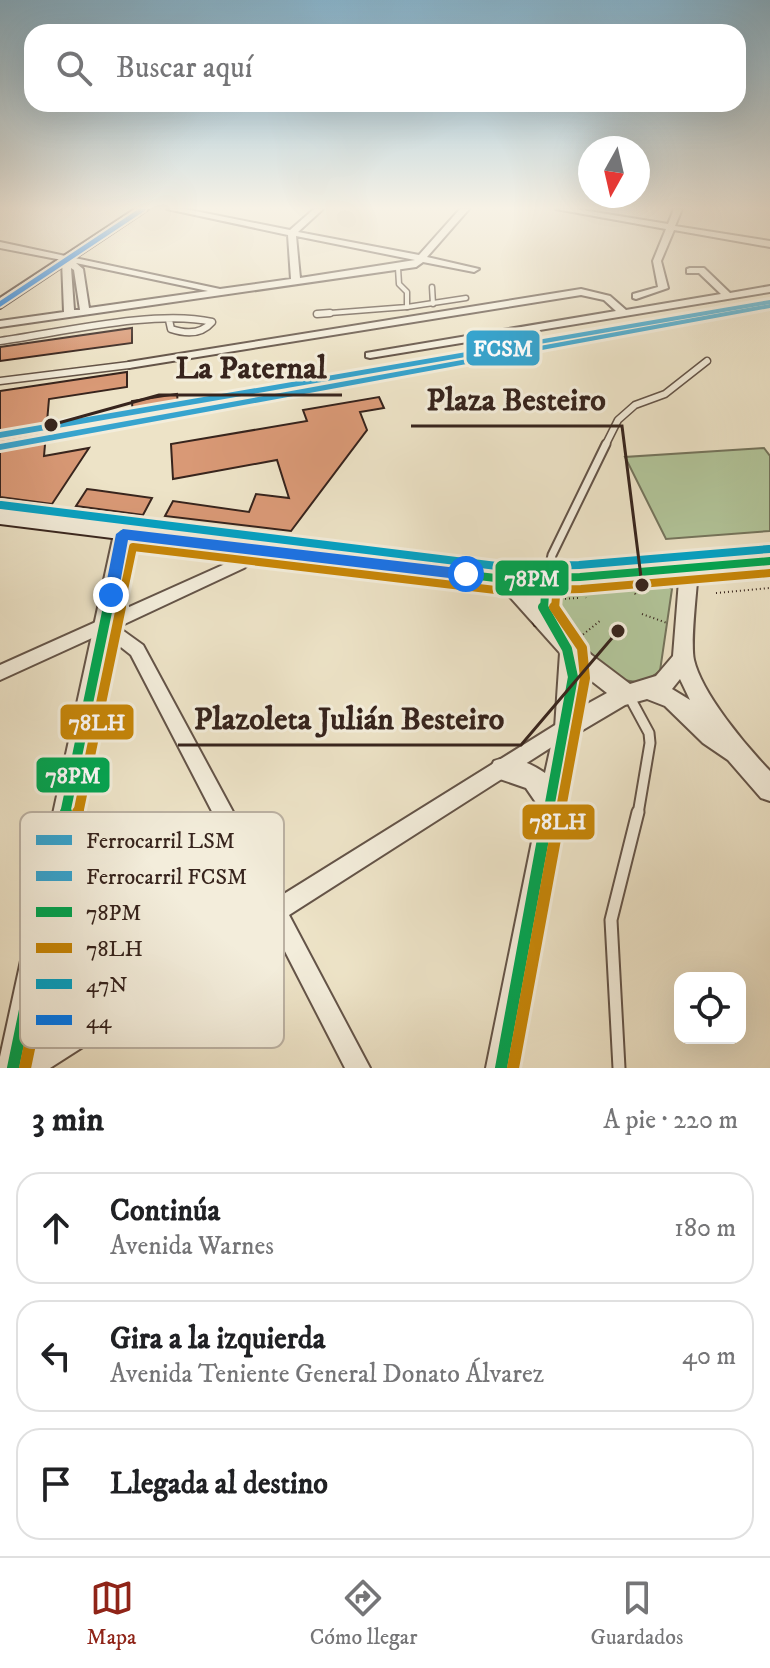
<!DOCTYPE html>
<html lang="es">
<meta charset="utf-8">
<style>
body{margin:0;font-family:"IM FELL DW Pica",serif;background:#f2f2f2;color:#202124}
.controls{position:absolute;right:24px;bottom:24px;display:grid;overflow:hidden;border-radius:16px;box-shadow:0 8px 32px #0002}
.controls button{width:72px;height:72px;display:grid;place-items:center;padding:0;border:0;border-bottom:2px solid #e0e0e0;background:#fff;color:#202124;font:40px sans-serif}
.compass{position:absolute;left:578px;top:136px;width:72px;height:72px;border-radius:50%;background:#fff;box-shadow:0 8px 32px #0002;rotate:188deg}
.stop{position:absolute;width:24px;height:24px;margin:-18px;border:6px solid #1a73e8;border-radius:50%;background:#fff}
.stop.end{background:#1a73e8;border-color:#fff;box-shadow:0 2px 8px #0008}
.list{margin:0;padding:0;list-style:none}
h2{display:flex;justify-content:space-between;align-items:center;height:104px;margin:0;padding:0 32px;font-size:34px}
h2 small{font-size:26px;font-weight:400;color:#757577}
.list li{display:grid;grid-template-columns:52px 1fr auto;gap:24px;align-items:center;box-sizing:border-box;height:112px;margin:0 16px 16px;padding:0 16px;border:2px solid #e0e0e0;border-radius:24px}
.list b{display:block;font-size:30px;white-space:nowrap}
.list p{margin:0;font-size:26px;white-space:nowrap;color:#757577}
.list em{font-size:26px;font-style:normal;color:#757577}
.icon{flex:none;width:44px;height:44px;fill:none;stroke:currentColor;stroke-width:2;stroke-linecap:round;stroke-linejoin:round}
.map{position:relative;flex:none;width:770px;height:1068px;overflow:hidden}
.search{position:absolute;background:#fff;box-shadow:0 8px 32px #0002;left:24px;right:24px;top:24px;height:88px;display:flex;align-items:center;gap:20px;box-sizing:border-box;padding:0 28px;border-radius:24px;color:#757577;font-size:30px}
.sheet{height:488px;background:#fff}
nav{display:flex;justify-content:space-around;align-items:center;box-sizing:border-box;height:112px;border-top:2px solid #e0e0e0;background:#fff;font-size:22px;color:#757577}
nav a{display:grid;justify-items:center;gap:4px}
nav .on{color:#8f2418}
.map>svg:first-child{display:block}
.green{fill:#b2c59a;stroke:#74745c;stroke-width:2}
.building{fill:#d99976;stroke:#37241d;stroke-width:2}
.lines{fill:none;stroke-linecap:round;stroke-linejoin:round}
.service-far4-casing{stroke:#645448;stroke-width:7}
.service-far3-casing{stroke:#645448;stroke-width:9}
.service-far2-casing{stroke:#645448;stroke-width:11}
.service-far1-casing{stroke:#645448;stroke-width:13}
.service-casing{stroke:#645448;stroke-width:15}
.minor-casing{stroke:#645448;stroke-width:4}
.tertiary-casing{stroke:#645448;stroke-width:4}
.secondary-casing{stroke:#37241d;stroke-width:4}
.path{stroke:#37241d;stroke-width:2;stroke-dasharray:1 3;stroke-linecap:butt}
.service-far4{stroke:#f3eddb;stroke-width:4}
.service-far3{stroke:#f3eddb;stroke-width:6}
.service-far2{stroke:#f3eddb;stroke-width:7}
.service-far1{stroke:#f3eddb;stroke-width:9}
.service{stroke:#f3eddb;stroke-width:11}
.minor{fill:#f3eddb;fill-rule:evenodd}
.tertiary{fill:#f3eddb;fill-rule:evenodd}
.secondary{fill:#f3eddb;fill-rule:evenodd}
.bus-1-far2-casing{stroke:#f3eddb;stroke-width:14}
.bus-1-far1-casing{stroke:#f3eddb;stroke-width:16}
.bus-1-casing{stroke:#f3eddb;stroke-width:18}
.bus-2-far2-casing{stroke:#f3eddb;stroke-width:14}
.bus-2-far1-casing{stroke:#f3eddb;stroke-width:16}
.bus-2-casing{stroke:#f3eddb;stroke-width:18}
.bus-3-casing{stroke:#f3eddb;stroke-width:14}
.bus-4-casing{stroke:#f3eddb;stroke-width:9}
.bus-1-far2{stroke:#00a651;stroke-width:8}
.bus-1-far1{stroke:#00a651;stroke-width:10}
.bus-1{stroke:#00a651;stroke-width:12}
.bus-2-far2{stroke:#c78607;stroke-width:8}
.bus-2-far1{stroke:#c78607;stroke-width:10}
.bus-2{stroke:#c78607;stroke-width:12}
.bus-3{stroke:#03a2c5;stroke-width:8}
.bus-4{stroke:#0079ef;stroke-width:5}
.rail-1-casing{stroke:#f3eddb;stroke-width:6}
.rail-2-casing{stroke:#f3eddb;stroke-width:6}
.rail-1{fill:#37a4ce;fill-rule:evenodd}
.rail-2{fill:#37a4ce;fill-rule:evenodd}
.route{fill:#1a73e8}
.key{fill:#f3eddb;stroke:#bbb1a2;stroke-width:2}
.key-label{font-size:22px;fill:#37241d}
.leader{fill:none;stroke:#37241d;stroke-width:3}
.callout-dot{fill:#37241d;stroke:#f3eddb;stroke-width:3}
.callout-label{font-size:32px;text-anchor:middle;font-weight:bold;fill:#37241d;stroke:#f3eddb;stroke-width:6;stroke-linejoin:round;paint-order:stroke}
.line-badge{stroke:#f3eddb;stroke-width:3}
.badge-label{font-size:22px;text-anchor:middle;font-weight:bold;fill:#fff}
</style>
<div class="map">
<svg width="770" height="1068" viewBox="0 0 770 1068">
<rect width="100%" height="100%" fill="#ede3c7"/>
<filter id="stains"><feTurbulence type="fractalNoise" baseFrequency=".0025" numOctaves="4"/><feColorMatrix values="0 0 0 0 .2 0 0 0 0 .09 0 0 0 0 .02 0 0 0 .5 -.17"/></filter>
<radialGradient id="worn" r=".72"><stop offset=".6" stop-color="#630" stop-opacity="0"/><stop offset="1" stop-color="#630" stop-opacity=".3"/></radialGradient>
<!-- green -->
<g class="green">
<path d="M764,448L770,456V531L666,539L625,457Z"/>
<path d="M662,582L672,589L660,671L643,683L617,679L550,613V591Z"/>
</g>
<!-- building -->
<g class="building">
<path d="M132,328V343L0,361V347Z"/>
<path d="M127,372V387L49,399L44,456L89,448L52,504L0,497V391Z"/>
<path d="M177,394L179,414L133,421L132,401Z"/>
<path d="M379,397L384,408L360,412L367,430L291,531L165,516L173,501L249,512L256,494L289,498L277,460L173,479L171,444L307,421L303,410Z"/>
<path d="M87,489L95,490L152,498L143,515L76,506Z"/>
</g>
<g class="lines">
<!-- service-far4 casing -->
<g class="service-far4-casing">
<g id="service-far4">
<path d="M432,287L433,304"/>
<path d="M407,307L466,298"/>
<path d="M317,314L407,307V292L399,284L398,268"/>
</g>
</g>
<!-- service-far3 casing -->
<g class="service-far3-casing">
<g id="service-far3">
<path d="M317,314L330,313"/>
<path d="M0,341C58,333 157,309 212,322C201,335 186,334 171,329L169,320"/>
<path d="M0,381L129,365"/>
<path d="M605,446L618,420L635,405L665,394L707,361"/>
</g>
</g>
<!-- service-far2 casing -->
<g class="service-far2-casing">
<path id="service-far2" d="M547,577L552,555L606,444"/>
</g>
<!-- service-far1 casing -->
<g class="service-far1-casing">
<path id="service-far1" d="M629,696L649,733L650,743L638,814"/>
</g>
<!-- service casing -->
<g class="service-casing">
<path id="service" d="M619,1068L611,920L638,812"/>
</g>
<!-- minor casing -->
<g class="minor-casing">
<g id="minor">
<path d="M167,209H185L290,230L314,209H323L298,232L419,255L460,209H469L427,257L479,269L474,272L423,262L416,267L0,327V321L64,312L62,260L0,248V242L220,289L291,279L288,235ZM296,236L415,260L300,278ZM76,263L208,291L89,308L83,269ZM71,268L74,270L80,310H74Z"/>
<path d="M556,209H576L668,224L674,209H682L675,226L770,241V247L674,230L661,261L668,288L636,299L633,298V294L658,287L653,261L666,229Z"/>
<path d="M690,268H704L730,293L770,286V292L370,358L366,357V353L616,311L604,300L581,295L129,368L124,365L129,362L581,289L610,296L626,310L721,294L699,273H687V269Z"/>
<path d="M257,544L262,546L264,550L244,568L118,627L143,645L279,897L560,722L566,720L572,722L575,728L572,734L289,915L370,1068H345L272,926L50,1068H16L19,1059L262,908L131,655L103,633L0,680V665L234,560Z"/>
</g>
</g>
<!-- tertiary casing -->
<g class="tertiary-casing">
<g id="tertiary">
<path d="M123,527L132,534L28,1068H0V1057L114,534Z"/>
<path d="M689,561L696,563L698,568C697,590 690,642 694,660C702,694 746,746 770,771V801L761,798L728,760L703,743L665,706L647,699L625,705L576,734L516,1068H486L539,807L526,788L494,777L490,769L494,761C510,754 531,763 545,773L555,728L560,653L494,579L497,574H511L585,650L630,684L656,676L673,656L680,568L682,563ZM580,672L607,693L578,709ZM680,679L690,700L672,689Z"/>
</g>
</g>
<!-- secondary casing -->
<g class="secondary-casing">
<g id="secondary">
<path d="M135,209H148L0,308V298Z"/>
<path d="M0,510L504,571L580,569L770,553V569L554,586V618L551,625L543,627L535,625L532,618L533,587H504L0,524Z"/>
</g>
</g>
<!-- path -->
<g class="path">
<path d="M632,586L636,596"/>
<path d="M584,590L586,598"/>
<path d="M716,593L770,588"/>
<path d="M561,599L579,598"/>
<path d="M642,614L667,623"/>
<path d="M580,637L601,620"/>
</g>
<!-- service-far4 -->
<use href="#service-far4" class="service-far4"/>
<!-- service-far3 -->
<use href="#service-far3" class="service-far3"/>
<!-- service-far2 -->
<use href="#service-far2" class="service-far2"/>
<!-- service-far1 -->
<use href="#service-far1" class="service-far1"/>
<!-- service -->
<use href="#service" class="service"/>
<!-- minor -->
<use href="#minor" class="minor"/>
<!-- tertiary -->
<use href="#tertiary" class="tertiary"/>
<!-- secondary -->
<use href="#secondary" class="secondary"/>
<!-- bus-1-far2 casing -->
<g class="bus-1-far2-casing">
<g id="bus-1-far2">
<path d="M108,609L123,534L504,579L580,577L770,561"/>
<path d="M544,609L546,579"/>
</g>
</g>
<!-- bus-1-far1 casing -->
<g class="bus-1-far1-casing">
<g id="bus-1-far1">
<path d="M543,607L567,649L573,677L548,814"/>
<path d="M65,814L108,607"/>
</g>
</g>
<!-- bus-1 casing -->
<g class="bus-1-casing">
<g id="bus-1">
<path d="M13,1068L66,812"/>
<path d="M501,1068L548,812"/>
</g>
</g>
<!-- bus-2-far2 casing -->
<g class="bus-2-far2-casing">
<g id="bus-2-far2">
<path d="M120,609L133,547L504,591L581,589L770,573"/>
<path d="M555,609L557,583"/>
</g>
</g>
<!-- bus-2-far1 casing -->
<g class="bus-2-far1-casing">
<g id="bus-2-far1">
<path d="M554,607L582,648L585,678L560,814"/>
<path d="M78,814L121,607"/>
</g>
</g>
<!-- bus-2 casing -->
<g class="bus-2-casing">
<g id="bus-2">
<path d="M25,1068L78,812"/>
<path d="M513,1068L560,812"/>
</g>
</g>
<!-- bus-3 casing -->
<g class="bus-3-casing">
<path id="bus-3" d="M1,505L505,567L579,565L769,549"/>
</g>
<!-- bus-4 casing -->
<g class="bus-4-casing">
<path id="bus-4" d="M0,304L143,209"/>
</g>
<!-- bus-1-far2 -->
<use href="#bus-1-far2" class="bus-1-far2"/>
<!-- bus-1-far1 -->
<use href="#bus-1-far1" class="bus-1-far1"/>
<!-- bus-1 -->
<use href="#bus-1" class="bus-1"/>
<!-- bus-2-far2 -->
<use href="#bus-2-far2" class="bus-2-far2"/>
<!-- bus-2-far1 -->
<use href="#bus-2-far1" class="bus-2-far1"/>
<!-- bus-2 -->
<use href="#bus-2" class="bus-2"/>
<!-- bus-3 -->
<use href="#bus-3" class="bus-3"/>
<!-- bus-4 -->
<use href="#bus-4" class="bus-4"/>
<!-- rail-1 casing -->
<g class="rail-1-casing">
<path id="rail-1" d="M770,304V308L0,450V444Z"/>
</g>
<!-- rail-2 casing -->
<g class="rail-2-casing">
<path id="rail-2" d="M770,300V304L0,438V432Z"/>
</g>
<!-- rail-1 -->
<use href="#rail-1" class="rail-1"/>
<!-- rail-2 -->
<use href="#rail-2" class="rail-2"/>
</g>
<!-- sky -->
<linearGradient id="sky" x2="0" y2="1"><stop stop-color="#88b8d3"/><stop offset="0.58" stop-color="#f7f2e6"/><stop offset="1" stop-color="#f7f2e6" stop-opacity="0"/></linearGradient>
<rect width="770" height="359" fill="url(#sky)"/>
<!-- route -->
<path class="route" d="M123,529L466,569L473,574L466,580L128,540L118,595L111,601L104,595L116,534Z"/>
<!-- legend -->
<rect x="20" y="812" width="264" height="236" rx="12" class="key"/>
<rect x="36" y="835" width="36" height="10" fill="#37a4ce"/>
<rect x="36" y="871" width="36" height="10" fill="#37a4ce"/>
<rect x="36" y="907" width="36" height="10" fill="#00a651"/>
<rect x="36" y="943" width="36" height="10" fill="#c78607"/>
<rect x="36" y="979" width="36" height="10" fill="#03a2c5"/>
<rect x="36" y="1015" width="36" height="10" fill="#0079ef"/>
<g class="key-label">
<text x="86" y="848">Ferrocarril LSM</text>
<text x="86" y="884">Ferrocarril FCSM</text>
<text x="86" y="920">78PM</text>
<text x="86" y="956">78LH</text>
<text x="86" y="992">47N</text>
<text x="86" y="1028">44</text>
</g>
<!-- callouts -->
<path class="leader" d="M51 425L159 395H342M642 585L622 426H411M618 631L521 745H178"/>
<g class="callout-dot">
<circle cx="51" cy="425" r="8"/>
<circle cx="642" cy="585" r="8"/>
<circle cx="618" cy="631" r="8"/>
</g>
<g class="callout-label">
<text x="251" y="378">La Paternal</text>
<text x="516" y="410">Plaza Besteiro</text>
<text x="349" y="729">Plazoleta Julián Besteiro</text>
</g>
<g class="line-badge">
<rect x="465" y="329" width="76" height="38" rx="8" fill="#37a4ce"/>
<rect x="494" y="559" width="76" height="38" rx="8" fill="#00a651"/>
<rect x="59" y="703" width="76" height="38" rx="8" fill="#c78607"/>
<rect x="35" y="756" width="76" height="38" rx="8" fill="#00a651"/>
<rect x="521" y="803" width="75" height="38" rx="8" fill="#c78607"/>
</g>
<g class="badge-label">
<text x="503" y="356">FCSM</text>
<text x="532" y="586">78PM</text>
<text x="97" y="730">78LH</text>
<text x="73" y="783">78PM</text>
<text x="558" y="829">78LH</text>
</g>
<rect width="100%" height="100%" filter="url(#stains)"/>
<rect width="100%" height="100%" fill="url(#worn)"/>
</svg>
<div class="controls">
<button><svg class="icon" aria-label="locate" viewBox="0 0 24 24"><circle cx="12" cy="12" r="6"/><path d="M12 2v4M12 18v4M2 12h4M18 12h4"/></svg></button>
</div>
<svg class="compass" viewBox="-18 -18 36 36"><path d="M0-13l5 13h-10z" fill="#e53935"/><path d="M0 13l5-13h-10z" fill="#757577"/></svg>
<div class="stop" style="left:466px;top:574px"></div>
<div class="stop end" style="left:111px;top:595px"></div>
<div class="search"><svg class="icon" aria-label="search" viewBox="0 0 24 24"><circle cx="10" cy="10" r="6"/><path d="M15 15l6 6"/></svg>Buscar aquí</div>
</div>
<section class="sheet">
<h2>3 min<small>A pie · 220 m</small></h2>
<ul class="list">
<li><svg class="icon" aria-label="ahead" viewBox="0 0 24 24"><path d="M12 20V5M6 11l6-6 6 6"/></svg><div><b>Continúa</b><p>Avenida Warnes</p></div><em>180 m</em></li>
<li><svg class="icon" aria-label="left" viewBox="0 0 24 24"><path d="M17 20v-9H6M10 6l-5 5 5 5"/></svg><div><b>Gira a la izquierda</b><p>Avenida Teniente General Donato Álvarez</p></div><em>40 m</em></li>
<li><svg class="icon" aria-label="arrive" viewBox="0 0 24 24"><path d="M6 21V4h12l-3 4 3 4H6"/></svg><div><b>Llegada al destino</b></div></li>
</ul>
</section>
<nav>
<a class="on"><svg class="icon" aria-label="map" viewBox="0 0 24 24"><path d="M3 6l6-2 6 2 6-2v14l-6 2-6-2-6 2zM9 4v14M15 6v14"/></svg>Mapa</a>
<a><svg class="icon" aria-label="directions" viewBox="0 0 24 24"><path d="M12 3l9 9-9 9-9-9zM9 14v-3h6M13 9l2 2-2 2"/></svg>Cómo llegar</a>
<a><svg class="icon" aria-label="saved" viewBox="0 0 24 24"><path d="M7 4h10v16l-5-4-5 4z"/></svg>Guardados</a>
</nav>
